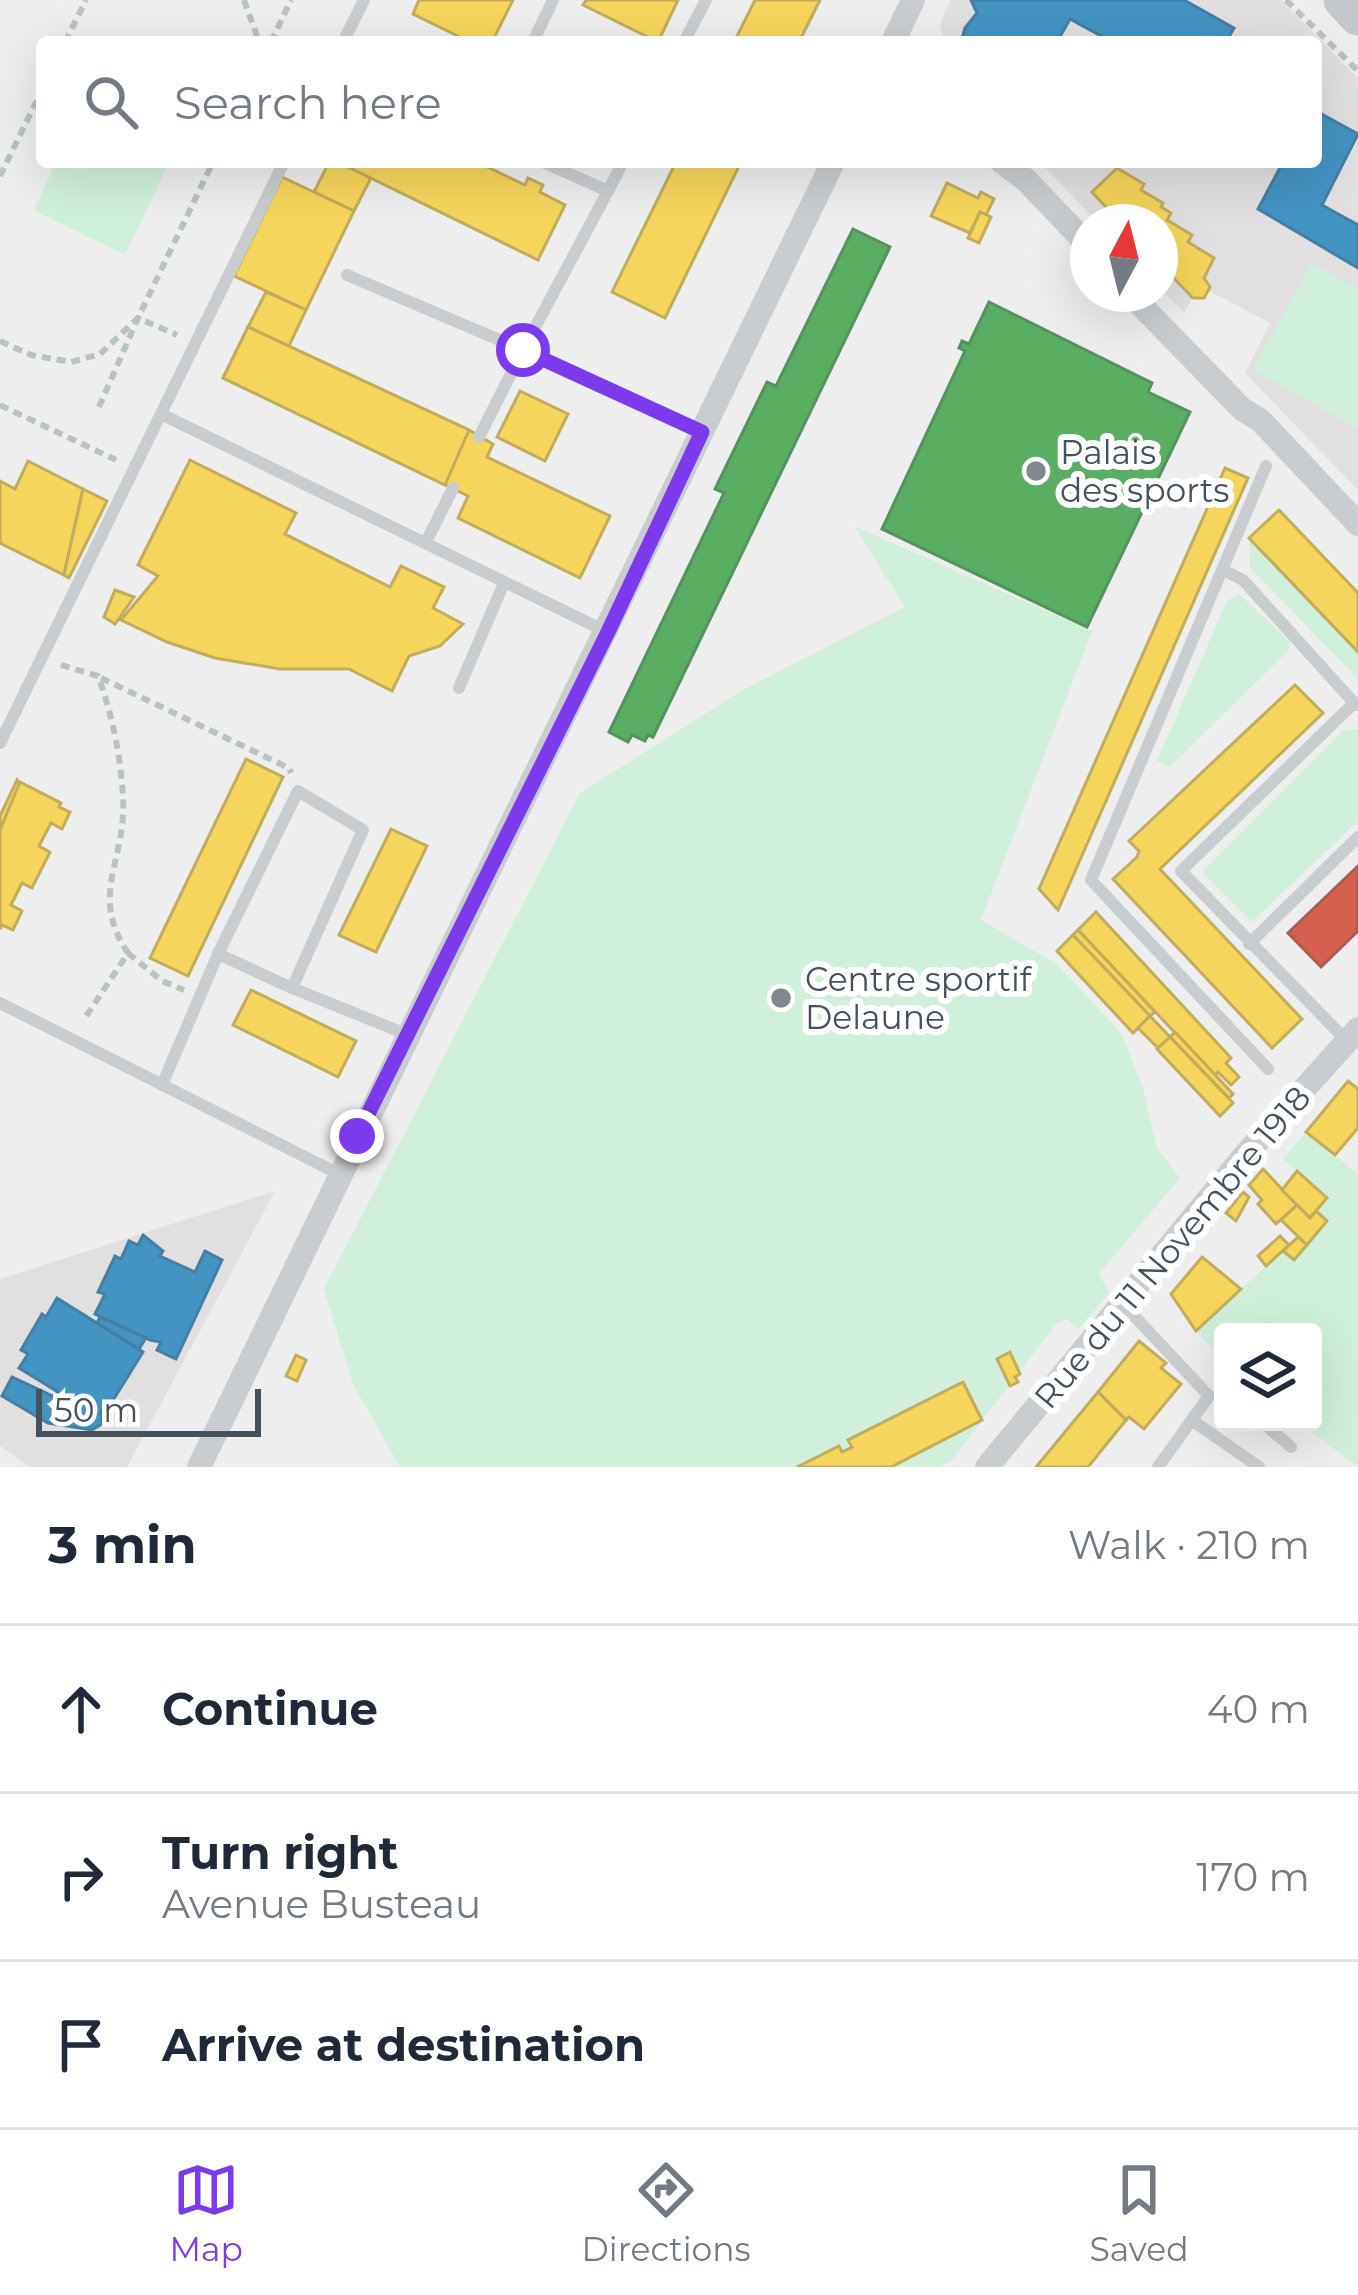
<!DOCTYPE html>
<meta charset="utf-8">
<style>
body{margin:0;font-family:Montserrat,sans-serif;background:#f2f2f3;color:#1f2937}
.controls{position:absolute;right:36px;bottom:36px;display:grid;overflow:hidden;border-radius:12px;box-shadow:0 12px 48px #0002}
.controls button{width:108px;height:108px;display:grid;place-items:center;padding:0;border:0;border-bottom:3px solid #e0e1e3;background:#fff;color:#1f2937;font:60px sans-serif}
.compass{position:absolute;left:1070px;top:204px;width:108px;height:108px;border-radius:50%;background:#fff;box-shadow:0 12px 48px #0002;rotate:7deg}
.scale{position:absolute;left:36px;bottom:30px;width:225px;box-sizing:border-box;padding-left:12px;border:6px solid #45515c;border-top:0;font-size:33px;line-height:42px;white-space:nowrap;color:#45515c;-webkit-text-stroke:9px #fff;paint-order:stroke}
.stop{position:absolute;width:36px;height:36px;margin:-27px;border:9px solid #7c3aed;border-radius:50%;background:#fff}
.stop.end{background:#7c3aed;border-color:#fff;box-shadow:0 3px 12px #0008}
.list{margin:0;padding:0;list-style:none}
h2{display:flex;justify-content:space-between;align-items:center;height:156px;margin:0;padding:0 48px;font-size:51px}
h2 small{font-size:39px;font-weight:400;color:#747a83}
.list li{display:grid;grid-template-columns:78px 1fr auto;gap:36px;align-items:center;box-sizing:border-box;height:168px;padding:0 48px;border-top:3px solid #e0e1e3}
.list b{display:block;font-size:45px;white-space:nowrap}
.list p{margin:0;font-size:39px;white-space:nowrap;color:#747a83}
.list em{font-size:39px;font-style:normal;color:#747a83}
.icon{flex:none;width:66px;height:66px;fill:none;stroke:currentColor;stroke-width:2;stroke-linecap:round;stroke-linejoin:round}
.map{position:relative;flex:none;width:1358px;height:1467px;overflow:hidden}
.search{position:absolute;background:#fff;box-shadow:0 12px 48px #0002;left:36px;right:36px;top:36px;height:132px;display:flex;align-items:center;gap:30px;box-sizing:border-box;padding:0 42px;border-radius:12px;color:#747a83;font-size:45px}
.sheet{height:660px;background:#fff}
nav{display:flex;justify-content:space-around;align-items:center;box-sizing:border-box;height:168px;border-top:3px solid #e0e1e3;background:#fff;font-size:33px;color:#747a83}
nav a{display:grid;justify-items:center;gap:6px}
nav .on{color:#7c3aed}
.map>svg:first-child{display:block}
.education{fill:#e1dfe0}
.green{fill:#d1f0dc}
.homes{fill:#f6d55c;stroke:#c1ad5c;stroke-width:3}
.shops{fill:#d6604d;stroke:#aa5c52;stroke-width:3}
.schools{fill:#4393c3;stroke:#447fa4;stroke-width:3}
.public{fill:#5aae61;stroke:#549260;stroke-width:3}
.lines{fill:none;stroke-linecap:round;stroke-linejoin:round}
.path{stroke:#b7c4bf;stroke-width:6;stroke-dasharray:9 6;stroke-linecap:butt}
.lane{stroke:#cacdcf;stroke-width:12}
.street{stroke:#cacdcf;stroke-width:24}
.primary{stroke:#c5c9cd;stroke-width:39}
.route{stroke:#7c3aed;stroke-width:15}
.poi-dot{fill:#80888f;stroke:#fff;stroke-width:4.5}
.labels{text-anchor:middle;stroke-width:12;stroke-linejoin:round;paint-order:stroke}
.poi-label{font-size:33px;fill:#45515c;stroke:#fff;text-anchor:start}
.street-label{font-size:33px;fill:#45515c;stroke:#fff}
</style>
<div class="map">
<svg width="1358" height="1467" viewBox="0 0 1358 1467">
<rect width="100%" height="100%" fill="#efeeee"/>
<!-- education -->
<g class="education">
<path d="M950,0H1281L1358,78V490L1245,373L1270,323L1211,292L1193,297L1184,313L1160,288V222H1097L1040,162H1316V42H944L940,25Z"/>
<path d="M275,1191L127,1467H29L0,1446V1279Z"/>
</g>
<!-- green -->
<g class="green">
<path d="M56,162H169L125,255L34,210Z"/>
<path d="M1311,263L1358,289V429L1253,370Z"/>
<path d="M854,526L1092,631L981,920L1057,964L1121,1033L1143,1088L1157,1148L1180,1178L1099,1274L1109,1293L1079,1329L1067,1319L1056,1324L952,1460L939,1467H400L353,1384L324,1289L580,793L746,688L905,607Z"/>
<path d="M1249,538L1358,652V679L1250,568Z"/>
<path d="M1239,594L1290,642L1289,650L1170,767L1157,761L1227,601Z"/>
<path d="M1358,729V821L1252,922L1202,872L1344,730Z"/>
<path d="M1306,1132L1358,1174V1467L1298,1422H1313V1332H1223V1361L1196,1331L1296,1238L1281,1220L1297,1205L1310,1217L1327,1198L1283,1159Z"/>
</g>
<!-- homes -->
<g class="homes">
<path d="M419,0H513L492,42H470L413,14Z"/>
<path d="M586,0H678L658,42L583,5Z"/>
<path d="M755,0H820L799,42H734Z"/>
<path d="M329,162H338L371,178L354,211L314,192Z"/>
<path d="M338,162H477L525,185L528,178L543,185L540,192L565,205L538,260Z"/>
<path d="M676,162H741L665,318L612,292Z"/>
<path d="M1117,168L1144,184L1141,190L1163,203L1161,207L1171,213L1167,220L1192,235L1188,242L1214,258L1204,278L1210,287L1204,298H1193L1160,264V222H1120L1092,192Z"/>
<path d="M282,177L354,211L306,310L234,276Z"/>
<path d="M947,183L978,198L981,192L994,199L986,215L980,212L970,233L931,216Z"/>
<path d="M980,212L991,217L979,243L968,238Z"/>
<path d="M266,292L306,310L289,346L248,327Z"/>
<path d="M248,327L469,430L493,444L487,457L610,516L580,578L458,518L468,496L223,378Z"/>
<path d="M248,327L469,430L445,485L223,378Z"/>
<path d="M520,391L568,414L545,461L497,437Z"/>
<path d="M190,460L296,513L285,534L390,587L401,566L444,587L433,608L463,624L440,646L409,656L392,691L349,669H280L215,658L167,642L121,620L158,576L138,565Z"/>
<path d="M28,461L83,489L64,575L0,543V481L15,489Z"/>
<path d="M1225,468L1248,478L1058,910L1039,889Z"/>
<path d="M83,489L107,501L69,578L64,575Z"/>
<path d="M1279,510L1358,593V652L1249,538Z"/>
<path d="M115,590L134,597L115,624L104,617Z"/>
<path d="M1295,685L1323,713L1160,869L1302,1019L1272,1048L1113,879L1137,857L1139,851L1129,841Z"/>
<path d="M246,759L283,777L188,976L150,958Z"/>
<path d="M17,780L20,784L13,806L0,830V816Z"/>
<path d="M20,782L61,803L59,807L70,812L62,829L51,823L39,846L50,852L32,888L22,883L11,905L22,911L13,930L2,925L0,929V830Z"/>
<path d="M391,829L427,846L376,952L339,935Z"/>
<path d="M1096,912L1231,1058L1226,1063L1239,1077L1231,1085L1218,1072L1215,1075L1078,930Z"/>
<path d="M1078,930L1155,1012L1150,1016L1073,935Z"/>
<path d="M1073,935L1150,1016L1133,1033L1057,951Z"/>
<path d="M251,990L356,1041L338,1077L233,1025Z"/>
<path d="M1150,1016L1170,1037L1158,1048L1138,1028Z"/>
<path d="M1175,1032L1233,1094L1229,1098L1170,1037Z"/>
<path d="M1170,1037L1233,1103L1220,1116L1157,1049Z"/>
<path d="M1348,1081L1358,1089V1128L1335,1155L1306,1132Z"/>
<path d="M1263,1169L1297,1205L1276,1224L1258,1204L1262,1200L1249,1185Z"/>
<path d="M1297,1171L1327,1198L1310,1218L1282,1190Z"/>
<path d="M1243,1192L1249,1197L1236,1221L1226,1213Z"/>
<path d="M1297,1205L1310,1218L1316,1211L1327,1221L1307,1245L1281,1220Z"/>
<path d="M1280,1236L1289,1245L1266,1266L1258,1256Z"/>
<path d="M1298,1237L1307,1245L1294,1260L1283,1251Z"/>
<path d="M1202,1257L1241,1289L1196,1331L1171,1294Z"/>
<path d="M1139,1341L1166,1363L1161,1368L1181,1384L1144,1429L1129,1417L1126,1420L1098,1392Z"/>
<path d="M1010,1352L1020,1374L1015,1377L1018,1382L1010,1386L997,1359Z"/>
<path d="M296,1355L306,1360L297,1381L286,1376Z"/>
<path d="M963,1382L982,1420L891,1467H797L839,1446L842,1452L852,1447L848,1440Z"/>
<path d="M1098,1392L1126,1420L1088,1467H1036Z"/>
</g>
<!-- shops -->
<path class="shops" d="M1358,866V931L1321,967L1288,933Z"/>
<!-- schools -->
<g class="schools">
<path d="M971,0H1184L1234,28L1226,42H1112L1070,19L1057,42H961L965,28L977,13Z"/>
<path d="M1316,111L1358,134L1322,205L1358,225V268L1258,209L1283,162H1316Z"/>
<path d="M143,1235L163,1251L160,1256L195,1272L205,1251L222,1260L176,1359L157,1350L161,1342L150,1340L95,1314L105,1294L98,1292L115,1256L121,1259L129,1241L138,1245Z"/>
<path d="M57,1298L143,1352L110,1405L106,1403L101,1412L102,1424L92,1430L48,1423L2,1396L12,1377L55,1397L58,1392L19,1368L28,1354L21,1350L42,1314L46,1317Z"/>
<path d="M100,1317L146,1338L139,1349L97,1323Z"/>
</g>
<!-- public -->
<g class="public">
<path d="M853,229L890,247L653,737L648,735L645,741L632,735L628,742L609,732L724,493L715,489L767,382L776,386Z"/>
<path d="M989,302L1152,383L1148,392L1190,412L1087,627L882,529L965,351L959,348L962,341L969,344Z"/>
</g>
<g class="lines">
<!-- path -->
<g class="path">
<path d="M244,0L259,42"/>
<path d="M1286,0L1358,71"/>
<path d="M65,42L86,0"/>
<path d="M271,42L291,0"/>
<path d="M0,176L42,90"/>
<path d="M0,341L31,355L71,362L100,354L138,318L213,162"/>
<path d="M0,405L116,460"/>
<path d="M99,407L138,318L177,335"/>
<path d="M61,665L98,676C112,713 121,758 123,797C127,861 88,894 128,953L83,1021"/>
<path d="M101,678L289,768L291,773"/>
<path d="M128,953L162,981L184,990"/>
</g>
<!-- lane -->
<g class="lane">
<path d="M343,42L364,0"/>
<path d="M533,42L553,0"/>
<path d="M684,42L706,0"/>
<path d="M608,191L623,162"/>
<path d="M347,275L523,350L608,191L543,162"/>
<path d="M161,414L607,632"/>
<path d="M479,437L523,350L702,432"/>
<path d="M1266,466L1091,880L1268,1069"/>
<path d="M426,542L453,488"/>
<path d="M1223,570L1243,580L1356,705"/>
<path d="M459,688L504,583"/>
<path d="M0,743L284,162"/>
<path d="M1249,944L1358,837"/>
<path d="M292,988L406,1034"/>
<path d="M0,1003L339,1174"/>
<path d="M1347,1041L1181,871L1354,703"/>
<path d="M162,1085L218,954L298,791L363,830L292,988L218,954"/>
<path d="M1123,1304L1209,1396L1158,1467"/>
<path d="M1193,1421L1259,1467"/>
<path d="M1262,1422L1291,1447"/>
</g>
<!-- street -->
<g class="street">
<path d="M893,42L913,0"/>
<path d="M1002,162L1025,179L1088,245"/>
<path d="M1130,294L1242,409L1260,420L1358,524"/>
<path d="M199,1467L833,162"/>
<path d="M987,1467L1245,1155L1358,1029"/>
</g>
<!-- primary -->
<path class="primary" d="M1343,0L1358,16"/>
</g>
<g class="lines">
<!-- route -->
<path class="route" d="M357,1136L608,632L702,432L523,350"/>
</g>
<!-- markers -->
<g class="poi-dot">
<circle cx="1036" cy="471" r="12"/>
<circle cx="781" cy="998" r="12"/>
</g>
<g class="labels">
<!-- poi labels -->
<g class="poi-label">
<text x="1060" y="464">Palais<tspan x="1060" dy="38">des sports</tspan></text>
<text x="805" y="991">Centre sportif<tspan x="805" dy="38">Delaune</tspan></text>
</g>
<!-- street labels -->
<g class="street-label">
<text transform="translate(1172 1247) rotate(-50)" y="12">Rue du 11 Novembre 1918</text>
</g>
</g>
</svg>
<div class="controls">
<button><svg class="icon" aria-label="layers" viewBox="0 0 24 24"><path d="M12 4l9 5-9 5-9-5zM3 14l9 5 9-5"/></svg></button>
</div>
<svg class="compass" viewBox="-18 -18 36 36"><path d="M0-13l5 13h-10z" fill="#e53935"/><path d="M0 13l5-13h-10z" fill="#747a83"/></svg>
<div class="scale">50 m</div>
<div class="stop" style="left:523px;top:350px"></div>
<div class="stop end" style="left:357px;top:1136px"></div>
<div class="search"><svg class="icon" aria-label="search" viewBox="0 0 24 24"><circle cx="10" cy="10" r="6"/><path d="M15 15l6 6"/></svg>Search here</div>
</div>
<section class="sheet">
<h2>3 min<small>Walk · 210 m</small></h2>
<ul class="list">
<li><svg class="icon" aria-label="ahead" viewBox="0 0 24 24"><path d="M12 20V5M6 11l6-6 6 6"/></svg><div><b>Continue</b></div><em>40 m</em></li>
<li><svg class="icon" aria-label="right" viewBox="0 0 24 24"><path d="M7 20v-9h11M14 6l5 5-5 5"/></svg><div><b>Turn right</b><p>Avenue Busteau</p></div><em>170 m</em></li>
<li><svg class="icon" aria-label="arrive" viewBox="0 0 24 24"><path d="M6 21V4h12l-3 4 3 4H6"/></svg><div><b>Arrive at destination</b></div></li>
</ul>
</section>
<nav>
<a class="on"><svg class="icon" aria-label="map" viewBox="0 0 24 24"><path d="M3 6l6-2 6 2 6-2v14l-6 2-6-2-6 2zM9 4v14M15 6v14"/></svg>Map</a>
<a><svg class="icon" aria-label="directions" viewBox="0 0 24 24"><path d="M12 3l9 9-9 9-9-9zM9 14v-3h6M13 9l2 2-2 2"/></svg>Directions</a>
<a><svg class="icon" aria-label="saved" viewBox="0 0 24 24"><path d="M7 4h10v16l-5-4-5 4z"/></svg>Saved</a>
</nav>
